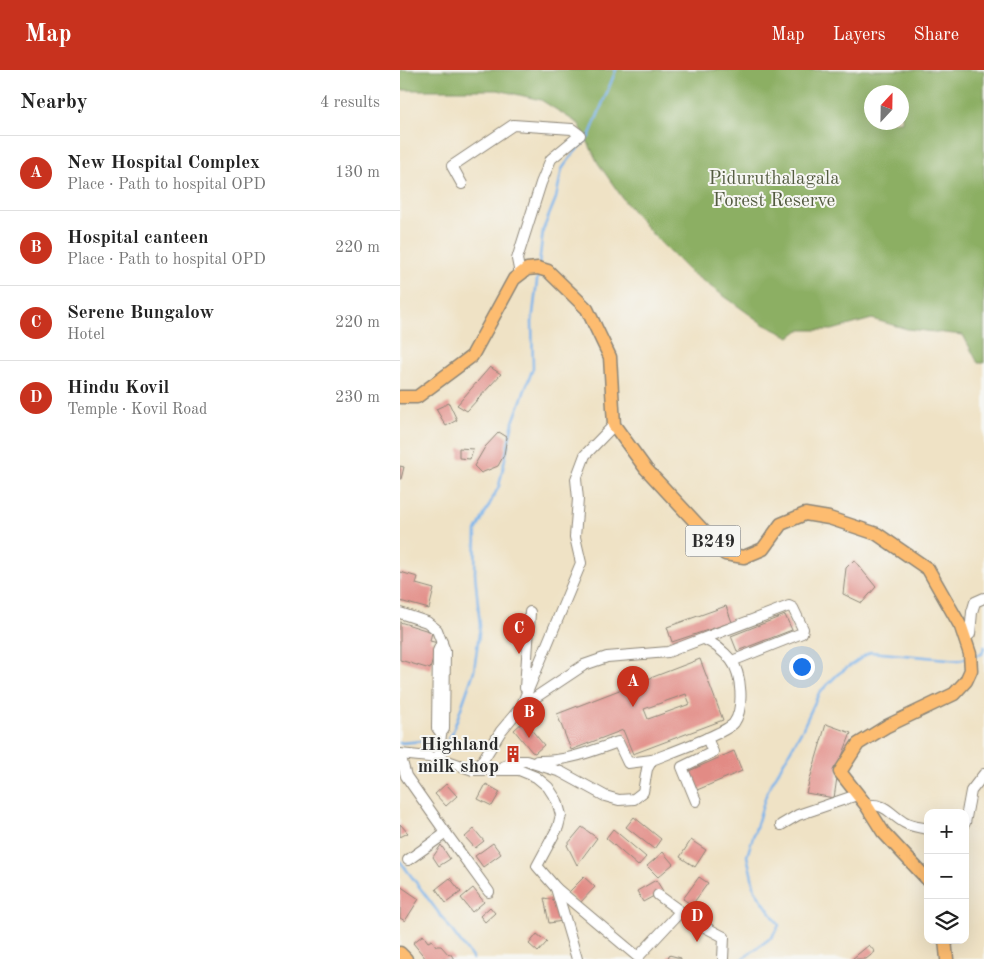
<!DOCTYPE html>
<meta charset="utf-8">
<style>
body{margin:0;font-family:"Old Standard TT",serif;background:#f6f6f6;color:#222}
.controls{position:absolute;right:15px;bottom:15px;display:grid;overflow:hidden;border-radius:10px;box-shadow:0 5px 20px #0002}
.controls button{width:45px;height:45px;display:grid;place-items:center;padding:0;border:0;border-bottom:1px solid #e0e0e0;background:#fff;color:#222;font:25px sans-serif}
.compass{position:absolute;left:464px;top:15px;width:45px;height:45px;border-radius:50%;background:#fff;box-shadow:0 5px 20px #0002;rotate:22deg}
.you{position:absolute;left:401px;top:596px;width:18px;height:18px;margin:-12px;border:4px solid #fff;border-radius:50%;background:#1a73e8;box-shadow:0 0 0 8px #1a73e833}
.badge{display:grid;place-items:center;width:32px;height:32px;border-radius:50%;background:#c8321e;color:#fff;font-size:16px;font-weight:700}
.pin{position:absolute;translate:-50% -41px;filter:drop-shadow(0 1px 2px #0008)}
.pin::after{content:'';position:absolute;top:26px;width:18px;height:15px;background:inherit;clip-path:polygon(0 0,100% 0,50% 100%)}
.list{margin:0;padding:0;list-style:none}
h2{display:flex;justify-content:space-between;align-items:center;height:65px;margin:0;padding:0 20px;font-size:21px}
h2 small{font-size:16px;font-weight:400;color:#767676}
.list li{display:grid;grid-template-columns:32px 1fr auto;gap:15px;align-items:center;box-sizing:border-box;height:75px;padding:0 20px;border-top:1px solid #e0e0e0}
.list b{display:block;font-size:19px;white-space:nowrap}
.list p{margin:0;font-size:16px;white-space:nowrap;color:#767676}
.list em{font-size:16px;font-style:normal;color:#767676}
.icon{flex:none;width:28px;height:28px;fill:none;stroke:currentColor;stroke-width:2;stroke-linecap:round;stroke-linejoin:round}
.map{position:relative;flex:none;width:584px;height:889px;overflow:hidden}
header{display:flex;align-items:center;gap:30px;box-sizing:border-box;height:70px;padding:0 25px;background:#c8321e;color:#fff}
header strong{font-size:24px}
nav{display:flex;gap:28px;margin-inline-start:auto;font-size:18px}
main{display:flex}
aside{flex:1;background:#fff}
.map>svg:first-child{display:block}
.forest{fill:#8caf63;stroke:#5c6d47;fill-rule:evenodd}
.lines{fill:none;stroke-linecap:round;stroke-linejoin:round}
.stream{stroke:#7bb4eb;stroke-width:2.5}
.building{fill:#e28b85;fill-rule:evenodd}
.minor-casing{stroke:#8d8678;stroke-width:12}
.major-casing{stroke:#8d8678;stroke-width:15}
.minor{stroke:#fff;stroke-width:10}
.major{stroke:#fdbc6f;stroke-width:12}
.labels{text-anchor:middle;stroke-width:4;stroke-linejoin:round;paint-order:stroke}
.shield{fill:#f6f6f2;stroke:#686867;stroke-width:1}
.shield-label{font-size:18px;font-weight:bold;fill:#2b2b2b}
.park-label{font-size:19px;fill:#535b40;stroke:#f6f6f2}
.poi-label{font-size:19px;font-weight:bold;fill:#2b2b2b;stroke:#f6f6f2;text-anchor:end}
</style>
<header>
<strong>Map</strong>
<nav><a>Map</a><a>Layers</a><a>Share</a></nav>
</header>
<main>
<aside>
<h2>Nearby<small>4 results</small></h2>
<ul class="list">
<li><span class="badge">A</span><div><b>New Hospital Complex</b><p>Place · Path to hospital OPD</p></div><em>130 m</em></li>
<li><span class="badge">B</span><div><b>Hospital canteen</b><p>Place · Path to hospital OPD</p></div><em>220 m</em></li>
<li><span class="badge">C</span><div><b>Serene Bungalow</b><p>Hotel</p></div><em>220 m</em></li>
<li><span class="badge">D</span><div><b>Hindu Kovil</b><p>Temple · Kovil Road</p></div><em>230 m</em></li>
</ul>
</aside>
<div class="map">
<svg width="584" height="889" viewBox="0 0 584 889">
<rect width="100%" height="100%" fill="#f6f6f2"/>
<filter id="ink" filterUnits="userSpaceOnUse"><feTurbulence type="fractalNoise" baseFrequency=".02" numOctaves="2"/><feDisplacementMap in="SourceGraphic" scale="10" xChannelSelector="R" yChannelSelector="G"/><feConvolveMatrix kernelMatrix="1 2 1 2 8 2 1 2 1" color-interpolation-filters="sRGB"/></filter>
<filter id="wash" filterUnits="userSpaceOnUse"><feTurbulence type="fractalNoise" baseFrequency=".0096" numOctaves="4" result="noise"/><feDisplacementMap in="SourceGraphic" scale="20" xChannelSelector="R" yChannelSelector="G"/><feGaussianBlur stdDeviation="1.12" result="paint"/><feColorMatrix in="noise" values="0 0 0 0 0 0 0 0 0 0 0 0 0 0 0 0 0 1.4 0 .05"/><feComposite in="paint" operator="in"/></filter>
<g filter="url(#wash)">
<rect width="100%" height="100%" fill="#efe2c5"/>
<!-- forest -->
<path class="forest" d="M0,0H584V293H578L563,265L507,259L472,249L432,260H399L390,267L363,254L289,201L254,166L226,133L198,93L179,54L141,30L98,20H0ZM472,22H502V52H472Z"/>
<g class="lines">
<!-- stream -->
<g class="stream">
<path d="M139,195L143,160L156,128L162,99L174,83L189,67L216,0"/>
<path d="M574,586L582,584L584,577"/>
<path d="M48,668L52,664L74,601L80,556L75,503L76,461L99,416L113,352L133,298L132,252L138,203"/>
<path d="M0,673L23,671"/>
<path d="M0,791L73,889"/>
<path d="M342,889L372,867L379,855L355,820L347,786L367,722L403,658L419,623L438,604L470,582L559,590L566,588"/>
</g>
</g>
<g id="blocks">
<!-- building -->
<g class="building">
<path d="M90,297L101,304L67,341L57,335Z"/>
<path d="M49,333L57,350L46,356L36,339Z"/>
<path d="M99,362L107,367L104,385L98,396L81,403L74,396L85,377Z"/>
<path d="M59,378L73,379L70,389L59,388Z"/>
<path d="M0,396L4,397L1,409H0Z"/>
<path d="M454,490L476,517L462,533L443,524L446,498Z"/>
<path d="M0,502L18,507L16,514L34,519L29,539L0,531Z"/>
<path d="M326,536L332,552L272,572L267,557Z"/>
<path d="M385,545L392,560L337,581L331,566Z"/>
<path d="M0,552L32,562L30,571L38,573L30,599L0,590Z"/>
<path d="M300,589L323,650L233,684L223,660L171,680L157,644ZM286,624L290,634L248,649L244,639Z"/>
<path d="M124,651L144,675L135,683L132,682L114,660Z"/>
<path d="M426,654L451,663L439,694L434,728L406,723Z"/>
<path d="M116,680L117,684L110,687L108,683Z"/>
<path d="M334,681L342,701L297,720L289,701Z"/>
<path d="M46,714L57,726L46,736L35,724Z"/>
<path d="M86,714L100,722L92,736L78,729Z"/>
<path d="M234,747L261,769L254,779L226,757Z"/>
<path d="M0,754L8,763L0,767Z"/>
<path d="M182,757L197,768L177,795L167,775Z"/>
<path d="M74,759L84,771L75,778L65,767Z"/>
<path d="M213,759L246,787L238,796L206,768Z"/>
<path d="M291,770L306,780L295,797L280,787Z"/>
<path d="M93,773L101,784L83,797L75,786Z"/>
<path d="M41,775L50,789L39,796L33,787Z"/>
<path d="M263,782L273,794L258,807L247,796Z"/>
<path d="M184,807L195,817L179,834L168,823Z"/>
<path d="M299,807L308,813L292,835L283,829Z"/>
<path d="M50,808L61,822L46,833L36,819Z"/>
<path d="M256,810L263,821L243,832L237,821Z"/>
<path d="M0,816L19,829L5,851L0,848Z"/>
<path d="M73,818L84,832L72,842L61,828Z"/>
<path d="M144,828L160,831L163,851L149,853Z"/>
<path d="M90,837L95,843L85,852L80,846Z"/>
<path d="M137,864L147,872L138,882L129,874Z"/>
<path d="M23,865L28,872L32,870L36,876H41L49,885L50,883L54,889H26L13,873Z"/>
<path d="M469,875L475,882L466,889H452Z"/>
<path d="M269,885L281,888V889H268Z"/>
</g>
</g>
</g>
<g filter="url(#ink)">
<use href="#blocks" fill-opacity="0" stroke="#8d8678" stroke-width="1"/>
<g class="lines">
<!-- minor casing -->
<g class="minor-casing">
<g id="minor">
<path d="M62,114L52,96L113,55L172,59L180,65L151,89L141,113L117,189L120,204"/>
<path d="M0,543L27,552L37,560L45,581L44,659L41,663L39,688"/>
<path d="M565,568L570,564L572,542L575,532L584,528"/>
<path d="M125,618L130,542"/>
<path d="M121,637L184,595L207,587L268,582L389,536L393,538L403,559L402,563L332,591"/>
<path d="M41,663L37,658L38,581L42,572"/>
<path d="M0,684L39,688L73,700H119L136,707L148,717L157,731L161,745L158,757L137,796L156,818L238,887L280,842"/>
<path d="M0,684L6,706L46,763L89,822"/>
<path d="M137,691C165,692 192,681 218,672L228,693L252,690"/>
<path d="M102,697L118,691H126L161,702L205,726L219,730L234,729L243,722L247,699L252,690C267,684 326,663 334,653C344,639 342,604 331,590C324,582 313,573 304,569"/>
<path d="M73,700L83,690L101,661L121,637L181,493L175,467L178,429L176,409L185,385L214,355"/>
<path d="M296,731L282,697L313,682L307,668"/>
<path d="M466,735C487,733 489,744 505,753C512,757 520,757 528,759"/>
<path d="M565,753L571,721L584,704"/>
<path d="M381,755L398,745L457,725"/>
<path d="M8,790L46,763"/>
<path d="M156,818L177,889"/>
<path d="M258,825L295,852L324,867L323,889"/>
</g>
</g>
<!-- major casing -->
<g class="major-casing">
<g id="major">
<path d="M0,327H17L72,286L114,209L127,199L138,198L148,201L187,239L210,287L214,355L246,399L325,484L344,487L363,479L381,454L405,444L429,448L477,464L528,499L561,557L570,584L571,600L566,611L554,624L487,656L458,674L440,702L466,735L483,762L528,810"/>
<path d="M545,870L547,889"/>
<path d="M0,883L6,889"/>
</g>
</g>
<!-- minor -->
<use href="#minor" class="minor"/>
<!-- major -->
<use href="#major" class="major"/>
</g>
</g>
<!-- icons -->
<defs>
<g id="building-bare" transform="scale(1.35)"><path d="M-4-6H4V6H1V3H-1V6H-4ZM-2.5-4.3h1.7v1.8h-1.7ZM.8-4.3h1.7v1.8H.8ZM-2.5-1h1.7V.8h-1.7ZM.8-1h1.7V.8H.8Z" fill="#c8321e" stroke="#f6f6f2" stroke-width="2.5" paint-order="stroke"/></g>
</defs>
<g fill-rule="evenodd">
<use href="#building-bare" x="113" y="684"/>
</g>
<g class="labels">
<!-- shield labels -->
<rect class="shield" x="285.5" y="455.5" width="55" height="31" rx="4"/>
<g class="shield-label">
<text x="313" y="477">B249</text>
</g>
<!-- park labels -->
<g class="park-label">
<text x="374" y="114">Piduruthalagala<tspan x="374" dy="22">Forest Reserve</tspan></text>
</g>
<!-- poi labels -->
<g class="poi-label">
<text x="99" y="680">Highland<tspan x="99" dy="22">milk shop</tspan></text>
</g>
</g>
</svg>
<div class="controls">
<button>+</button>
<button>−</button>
<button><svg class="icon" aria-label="layers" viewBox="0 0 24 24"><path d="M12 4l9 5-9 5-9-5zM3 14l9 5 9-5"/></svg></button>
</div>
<svg class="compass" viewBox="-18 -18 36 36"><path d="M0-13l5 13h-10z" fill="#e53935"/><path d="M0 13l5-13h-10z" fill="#767676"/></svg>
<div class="you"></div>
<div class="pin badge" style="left:233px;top:637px">A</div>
<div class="pin badge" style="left:129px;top:668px">B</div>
<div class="pin badge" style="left:119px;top:584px">C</div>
<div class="pin badge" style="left:297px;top:872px">D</div>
</div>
</main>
